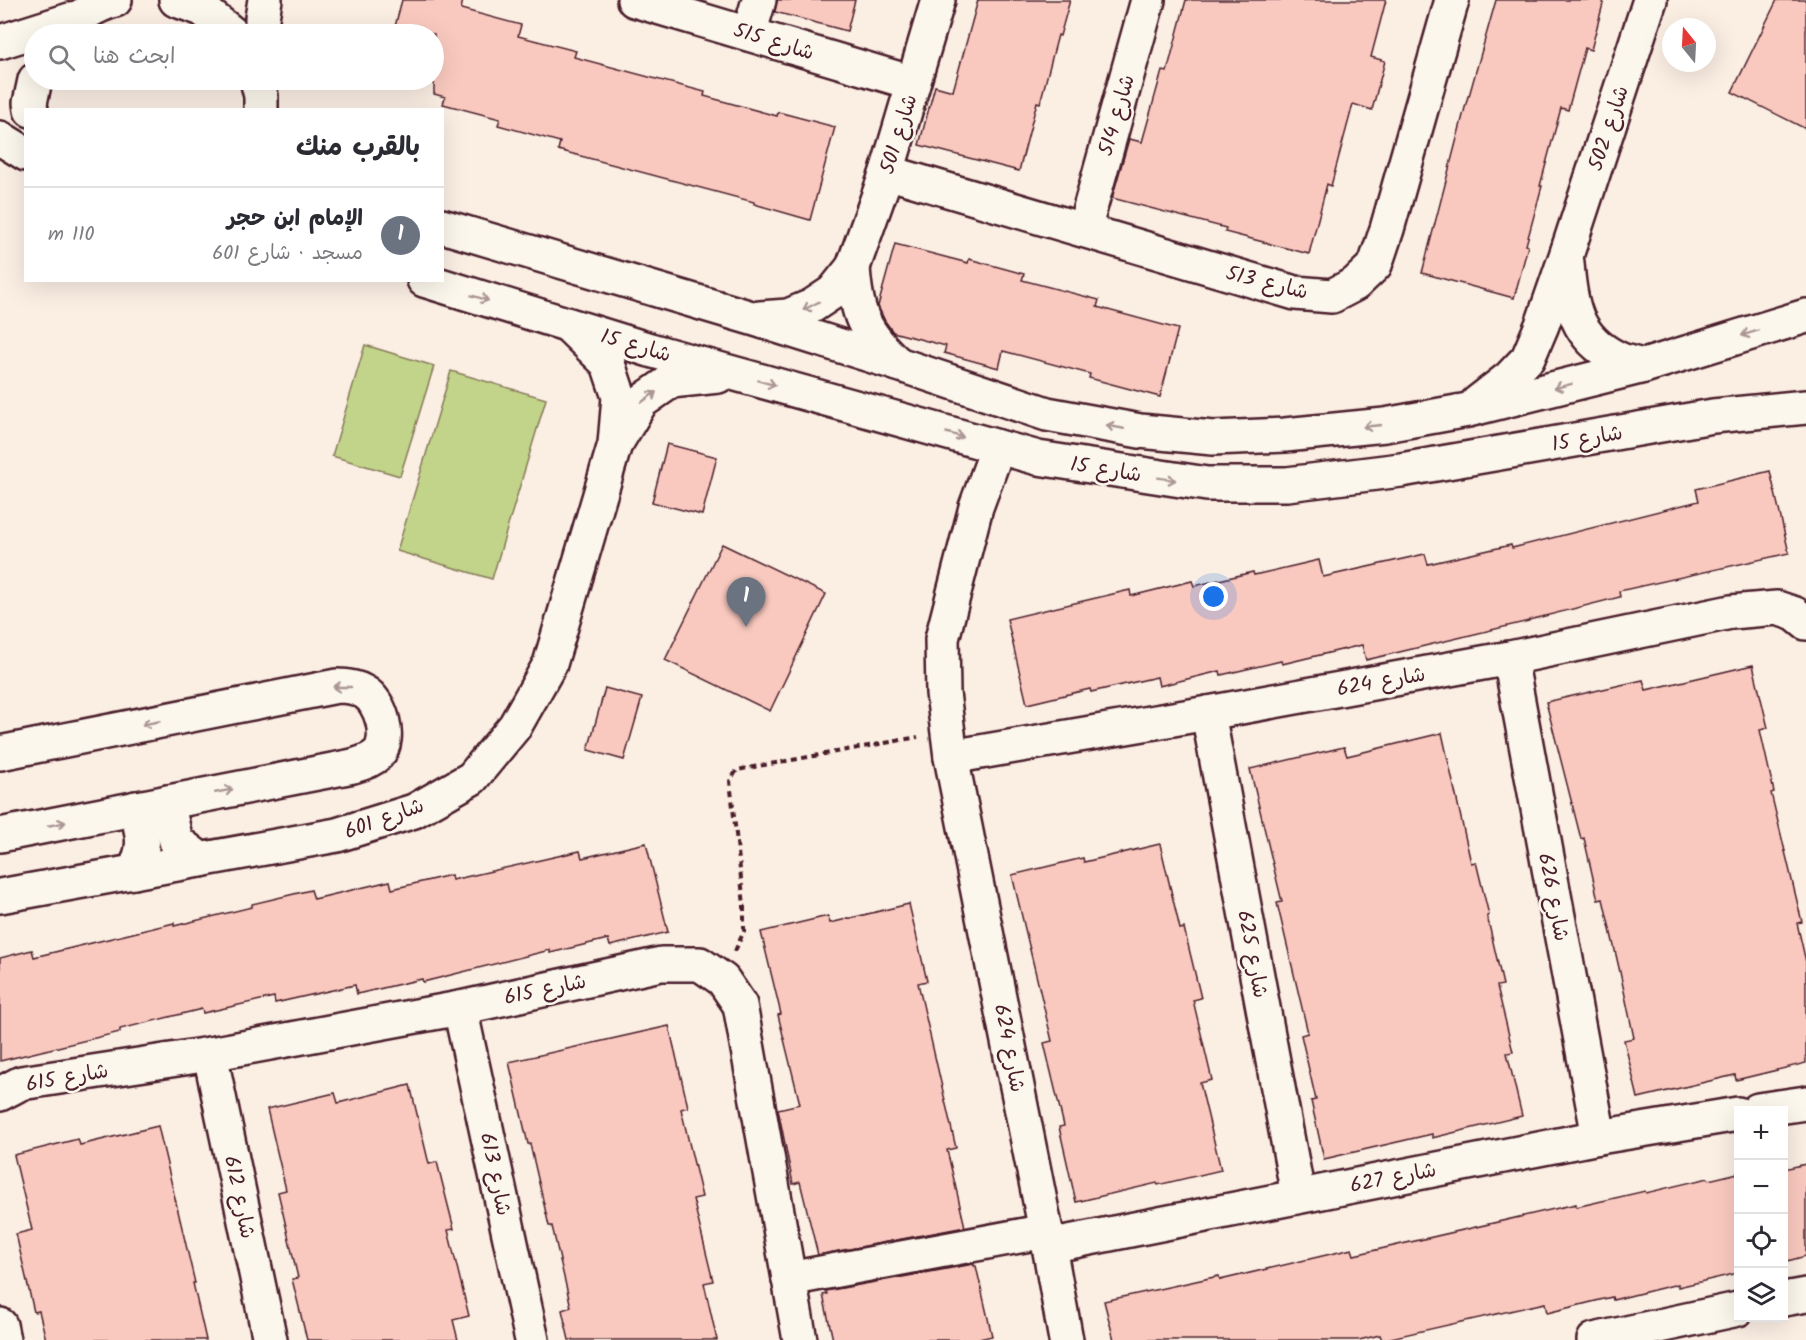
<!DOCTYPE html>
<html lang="ar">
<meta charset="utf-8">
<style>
body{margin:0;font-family:Kalam,"Playpen Sans Arabic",sans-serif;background:#f2f2f3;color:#2b2b33;direction:rtl}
.controls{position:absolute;right:18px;bottom:18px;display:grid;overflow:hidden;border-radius:0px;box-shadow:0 6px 24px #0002}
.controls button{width:54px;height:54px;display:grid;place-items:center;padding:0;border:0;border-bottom:2px solid #e1e1e2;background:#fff;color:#2b2b33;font:30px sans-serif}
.compass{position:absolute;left:1662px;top:18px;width:54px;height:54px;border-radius:50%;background:#fff;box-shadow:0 6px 24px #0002;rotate:342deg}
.you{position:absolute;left:1214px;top:597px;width:21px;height:21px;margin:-15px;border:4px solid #fff;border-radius:50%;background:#1a73e8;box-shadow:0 0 0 9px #1a73e833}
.badge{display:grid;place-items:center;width:39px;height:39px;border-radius:50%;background:#2563eb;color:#fff;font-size:20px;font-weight:700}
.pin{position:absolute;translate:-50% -50px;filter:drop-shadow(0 2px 3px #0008)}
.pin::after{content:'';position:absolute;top:32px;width:21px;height:18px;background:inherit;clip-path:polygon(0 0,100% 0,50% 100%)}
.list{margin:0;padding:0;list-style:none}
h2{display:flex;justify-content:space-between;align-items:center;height:78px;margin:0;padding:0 24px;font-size:26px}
h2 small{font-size:20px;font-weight:400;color:#7c7c81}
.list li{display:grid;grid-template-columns:39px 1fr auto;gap:18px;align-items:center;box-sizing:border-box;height:96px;padding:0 24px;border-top:2px solid #e1e1e2}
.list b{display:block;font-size:22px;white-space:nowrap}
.list p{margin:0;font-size:20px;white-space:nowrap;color:#7c7c81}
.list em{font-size:20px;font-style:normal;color:#7c7c81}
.icon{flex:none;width:33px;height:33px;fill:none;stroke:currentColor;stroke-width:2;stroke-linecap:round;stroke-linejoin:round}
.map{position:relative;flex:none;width:1806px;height:1340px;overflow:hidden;direction:ltr}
.search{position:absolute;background:#fff;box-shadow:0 6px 24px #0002;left:24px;top:24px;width:420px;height:66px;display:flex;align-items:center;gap:15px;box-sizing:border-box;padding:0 21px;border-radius:33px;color:#7c7c81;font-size:22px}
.panel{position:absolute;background:#fff;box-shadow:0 6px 24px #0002;left:24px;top:108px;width:420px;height:174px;border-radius:0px;direction:rtl}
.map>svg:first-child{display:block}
.grass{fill:#c1d489;stroke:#867a5a;stroke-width:1.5}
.building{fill:#f9c9bf;stroke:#4a1f2b;stroke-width:1.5}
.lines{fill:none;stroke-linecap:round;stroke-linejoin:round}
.minor-casing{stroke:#4a1f2b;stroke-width:38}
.path{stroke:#4a1f2b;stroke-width:4;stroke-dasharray:6 4.5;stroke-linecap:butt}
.minor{stroke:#fbf7ec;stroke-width:33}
.oneway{stroke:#ab9695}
.labels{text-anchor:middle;stroke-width:5;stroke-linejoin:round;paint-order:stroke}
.street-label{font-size:21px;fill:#4a1f2b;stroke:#fbf7ec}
</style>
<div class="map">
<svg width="1806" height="1340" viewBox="0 0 1806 1340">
<rect width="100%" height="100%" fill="#fbeee3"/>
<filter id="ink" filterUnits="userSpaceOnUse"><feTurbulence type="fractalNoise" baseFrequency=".0167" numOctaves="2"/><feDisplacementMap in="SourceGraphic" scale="12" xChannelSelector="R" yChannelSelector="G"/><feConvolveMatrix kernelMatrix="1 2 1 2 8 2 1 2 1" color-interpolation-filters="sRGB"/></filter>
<g filter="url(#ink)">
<!-- grass -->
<g class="grass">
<path d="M365,345L434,366L400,476L332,456Z"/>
<path d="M451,371L546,399L492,579L397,551Z"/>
</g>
<!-- building -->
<g class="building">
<path d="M402,0H463L461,9L521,25L518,36L576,51L574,57L705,92L704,96L777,116L778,112L835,127L810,220L754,204V202L558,150L560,142L498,125L500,119L443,104L445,97L434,94V34H393Z"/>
<path d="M777,0H855L847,31L775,12Z"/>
<path d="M978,0H1070L1060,36L1058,35L1040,103L1037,102L1019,171L919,145L935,86L953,91Z"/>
<path d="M1186,0H1386L1371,57L1385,61L1372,110L1353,104L1331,186L1327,184L1309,254L1225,232L1226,228L1112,198L1129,139L1142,142L1162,71L1167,72Z"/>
<path d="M1496,0H1604L1591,50L1585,48L1568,110L1561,108L1540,186H1542L1526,245L1528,246L1514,298L1422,273L1468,96H1469Z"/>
<path d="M1777,0H1806V129L1732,92Z"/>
<path d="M895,244L968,263L969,259L1024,274L1022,280L1099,300L1097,307L1178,329L1160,397L1089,378L1090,374L1003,351L999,368L944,353L946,346L893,332L885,321L878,306Z"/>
<path d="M667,444L717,457L702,515L652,502Z"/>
<path d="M1770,471L1789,553L1619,591L1620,597L1529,620V621L1366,660L1362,645L1282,664L1281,661L1221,675L1220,671L1159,686L1157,677L1091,692L1090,689L1027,704L1007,619L1130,590L1131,596L1192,581L1194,586L1253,572L1254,575L1319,560L1323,577L1425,554L1428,564L1511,545L1512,548L1699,501L1696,489Z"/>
<path d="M722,544L826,594L770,711L665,660Z"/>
<path d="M1753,665L1768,728L1760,730L1774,792L1771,793L1802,922L1797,923L1806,962V1063L1736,1080L1735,1075L1638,1098L1624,1040L1634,1038L1620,972L1603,899L1598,900L1584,838L1581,839L1546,702L1643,680L1646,690Z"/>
<path d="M605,688L642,698L624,760L588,750Z"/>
<path d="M1442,733L1471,863L1476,862L1489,915L1487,916L1503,985L1497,986L1513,1052L1507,1053L1522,1116L1432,1138V1134L1324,1159L1311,1101L1316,1100L1301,1035L1308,1033L1277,903L1282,902L1250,769L1344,747L1347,756Z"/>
<path d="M646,843L668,932L610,946L608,939L550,953V950L423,982L422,979L357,994L355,985L275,1003L274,997L203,1013L202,1009L120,1029V1032L0,1061V958L32,950L34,957L174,923V926L252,907V904L311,890L314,899L390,881L392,889L451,875L452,880L580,851L582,858Z"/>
<path d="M1160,844L1180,929L1184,928L1201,998L1193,1000L1212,1080L1200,1083L1221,1170L1158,1185L1157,1183L1076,1202L1059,1127L1064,1126L1044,1043L1052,1041L1012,875L1083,858L1084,862Z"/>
<path d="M909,904L927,981L918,983L956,1148L947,1150L965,1227L818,1255L800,1182L793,1184L778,1109L800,1104L778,1015L781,1014L761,932L828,916L830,923Z"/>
<path d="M669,1026L688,1107L681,1109L702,1197L693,1199L713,1281L704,1283L717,1340H569L562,1310L571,1307L552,1226H549L530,1144H528L509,1062Z"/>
<path d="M410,1085L429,1164L437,1162L454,1229L448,1230L469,1316L453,1320L458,1340H307L292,1279L298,1278L278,1192L286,1190L267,1109L335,1093L338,1103Z"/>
<path d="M158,1126L195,1283H193L206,1340H46L39,1311L34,1312L16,1234L32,1230L14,1155L78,1139L80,1145Z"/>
<path d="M1806,1164V1256L1784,1262V1169Z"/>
<path d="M1738,1173V1273L1678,1287V1284L1613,1300L1612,1297L1547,1313L1545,1303L1382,1340L1380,1335L1359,1340H1114L1104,1301L1219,1276L1220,1280L1352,1249L1354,1255L1576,1204V1207L1645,1191L1646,1193L1708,1178L1709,1180Z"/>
<path d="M974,1264V1266H976L992,1336L975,1340H833L823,1295L827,1294L826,1291Z"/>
</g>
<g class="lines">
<!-- minor casing -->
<g class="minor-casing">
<g id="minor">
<path d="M176,0L202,9L233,34"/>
<path d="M634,0L913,83"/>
<path d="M62,33C77,17 94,6 115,0"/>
<path d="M262,34V18L265,0"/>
<path d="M749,34L759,0"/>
<path d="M0,42L76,18"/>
<path d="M257,80L261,96V110"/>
<path d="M31,110L30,103L35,80"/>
<path d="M0,138L26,154"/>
<path d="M887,172L1295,293L1332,296L1355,284L1375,265L1387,229L1452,0"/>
<path d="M442,226L755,319L898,364L1047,414L1140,431L1213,438L1285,435L1385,425L1468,410L1644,366L1806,316"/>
<path d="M1084,230L1148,0"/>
<path d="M1567,263C1570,305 1576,338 1617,358C1625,362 1635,364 1644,366"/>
<path d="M853,267C856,313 863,332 898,364"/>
<path d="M424,280L650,350L1038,458L1207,484H1287L1401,470L1713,416L1806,407"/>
<path d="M760,318L788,316L812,306L833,292L853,267L887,172L938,0"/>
<path d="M1477,403L1509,378L1528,358L1542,325L1566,256L1650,0"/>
<path d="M618,440L641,402L671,381L718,376"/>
<path d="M998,447L976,507L942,639L943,693L951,757L1049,1246L1066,1340"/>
<path d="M1510,658L1599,1137"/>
<path d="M1208,713L1298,1195"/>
<path d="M0,753L337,686C347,686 356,687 364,692C381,701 392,739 378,754C371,761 362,763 353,766L0,835"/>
<path d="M951,757L1208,713L1510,658L1731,612L1777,608L1795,614L1806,623"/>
<path d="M167,802L176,841L201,860"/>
<path d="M134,872C147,845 143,836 136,808"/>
<path d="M0,896L337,835L414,811L472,778L515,726L550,664L615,444L619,397L608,364L571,328"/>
<path d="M460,1008L532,1340"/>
<path d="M210,1054L270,1340"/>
<path d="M0,1094L21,1083L210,1054L460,1008L661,964H700L723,980L740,1005L800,1340"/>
<path d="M1758,1110L1806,1103"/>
<path d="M1049,1246L1599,1137L1738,1114"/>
<path d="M789,1279L1046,1231"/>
<path d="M1784,1299L1806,1295"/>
<path d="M0,1325L3,1340"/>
<path d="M1594,1340L1738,1309"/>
</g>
</g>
<!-- path -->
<path class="path" d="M735,951L744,931V905L730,781L737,770L918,737"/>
<!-- minor -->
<use href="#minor" class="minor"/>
</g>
<!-- one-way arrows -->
<defs><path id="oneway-shaft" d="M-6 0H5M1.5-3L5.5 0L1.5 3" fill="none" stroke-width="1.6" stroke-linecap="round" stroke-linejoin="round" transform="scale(1.5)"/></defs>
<g class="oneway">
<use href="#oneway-shaft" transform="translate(480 298) rotate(17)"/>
<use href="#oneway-shaft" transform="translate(811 306) rotate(152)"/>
<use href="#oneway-shaft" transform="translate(1750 333) rotate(163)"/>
<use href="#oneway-shaft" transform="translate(767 383) rotate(16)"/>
<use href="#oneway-shaft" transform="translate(1563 386) rotate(166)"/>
<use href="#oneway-shaft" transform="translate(649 397) rotate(-36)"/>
<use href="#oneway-shaft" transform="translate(1372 426) rotate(174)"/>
<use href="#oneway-shaft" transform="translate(1115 427) rotate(-169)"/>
<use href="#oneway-shaft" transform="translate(955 435) rotate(16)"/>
<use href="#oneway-shaft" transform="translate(1167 479) rotate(9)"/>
<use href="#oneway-shaft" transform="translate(342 687) rotate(180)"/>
<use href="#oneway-shaft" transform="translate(151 723) rotate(169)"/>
<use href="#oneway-shaft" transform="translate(224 791) rotate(-11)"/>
<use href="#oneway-shaft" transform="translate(57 824) rotate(-11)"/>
</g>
</g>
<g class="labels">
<!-- street labels -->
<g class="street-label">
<text transform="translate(774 41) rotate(17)" y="7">شارع 515</text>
<text transform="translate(1116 115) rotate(-74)" y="7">شارع 514</text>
<text transform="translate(1608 128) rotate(-72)" y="7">شارع 502</text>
<text transform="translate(898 134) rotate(-73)" y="7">شارع 501</text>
<text transform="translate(1267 282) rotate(14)" y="7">شارع 513</text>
<text transform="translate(636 345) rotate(16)" y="7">شارع 15</text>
<text transform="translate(1587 438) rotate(-10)" y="7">شارع 15</text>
<text transform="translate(1106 469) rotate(9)" y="7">شارع 15</text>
<text transform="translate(1381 681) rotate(-10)" y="7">شارع 624</text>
<text transform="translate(384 818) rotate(-20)" y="7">شارع 601</text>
<text transform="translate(1554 897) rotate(79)" y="7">شارع 626</text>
<text transform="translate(1253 954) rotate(79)" y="7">شارع 625</text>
<text transform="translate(545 989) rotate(-12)" y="7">شارع 615</text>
<text transform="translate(1010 1048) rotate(79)" y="7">شارع 624</text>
<text transform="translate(67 1077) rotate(-10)" y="7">شارع 615</text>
<text transform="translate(496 1174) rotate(78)" y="7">شارع 613</text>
<text transform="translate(1393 1177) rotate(-11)" y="7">شارع 627</text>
<text transform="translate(240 1197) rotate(78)" y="7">شارع 612</text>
</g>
</g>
</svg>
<div class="controls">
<button>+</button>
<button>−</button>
<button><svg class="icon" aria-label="locate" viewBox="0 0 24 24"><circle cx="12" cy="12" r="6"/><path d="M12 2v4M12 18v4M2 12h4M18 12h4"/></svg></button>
<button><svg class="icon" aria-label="layers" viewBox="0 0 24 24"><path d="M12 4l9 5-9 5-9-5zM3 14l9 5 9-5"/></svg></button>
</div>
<svg class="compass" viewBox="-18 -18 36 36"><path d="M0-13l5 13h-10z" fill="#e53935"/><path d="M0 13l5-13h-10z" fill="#7c7c81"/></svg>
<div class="you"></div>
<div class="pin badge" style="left:746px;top:627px;background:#6b7280">1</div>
<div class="search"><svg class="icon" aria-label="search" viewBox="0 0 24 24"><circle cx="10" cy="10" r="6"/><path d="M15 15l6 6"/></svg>ابحث هنا</div>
<section class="panel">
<h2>بالقرب منك<small></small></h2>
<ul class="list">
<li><span class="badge" style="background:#6b7280">1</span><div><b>الإمام ابن حجر</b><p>مسجد · شارع 601</p></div><em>110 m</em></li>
</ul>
</section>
</div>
